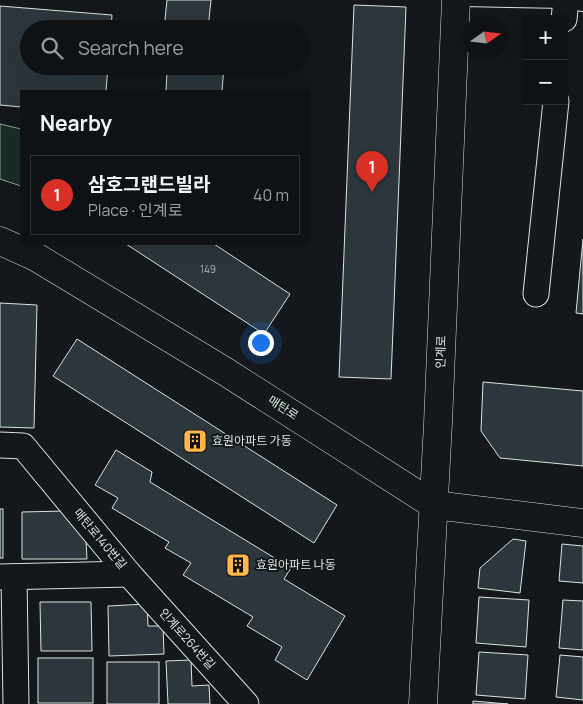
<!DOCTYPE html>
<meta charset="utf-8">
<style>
body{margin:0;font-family:Manrope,"Noto Sans KR",sans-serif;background:#181b1e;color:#f1f3f6}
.controls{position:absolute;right:15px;top:15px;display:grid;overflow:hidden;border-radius:0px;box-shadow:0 5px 20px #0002}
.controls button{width:45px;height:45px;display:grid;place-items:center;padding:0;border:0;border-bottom:1px solid #2f3234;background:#0f1215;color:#f1f3f6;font:25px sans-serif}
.compass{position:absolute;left:463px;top:15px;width:45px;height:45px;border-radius:50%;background:#0f1215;box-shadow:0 5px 20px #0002;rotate:76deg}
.you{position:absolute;left:260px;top:342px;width:18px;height:18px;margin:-12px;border:4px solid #fff;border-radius:50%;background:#1a73e8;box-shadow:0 0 0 8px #1a73e833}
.badge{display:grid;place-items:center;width:32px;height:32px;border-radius:50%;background:#d93025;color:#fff;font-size:16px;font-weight:700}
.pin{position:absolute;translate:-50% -41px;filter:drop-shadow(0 1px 2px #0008)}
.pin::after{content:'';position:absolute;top:26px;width:18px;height:15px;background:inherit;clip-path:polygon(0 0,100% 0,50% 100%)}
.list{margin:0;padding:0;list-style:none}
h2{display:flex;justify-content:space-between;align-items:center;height:65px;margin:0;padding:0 20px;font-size:21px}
h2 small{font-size:16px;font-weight:400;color:#9b9ea0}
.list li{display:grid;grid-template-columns:32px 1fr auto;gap:15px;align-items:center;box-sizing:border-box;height:80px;margin:0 10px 10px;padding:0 10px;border:1px solid #2f3234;border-radius:0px}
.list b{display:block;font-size:19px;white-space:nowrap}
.list p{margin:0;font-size:16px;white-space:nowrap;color:#9b9ea0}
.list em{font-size:16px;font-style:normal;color:#9b9ea0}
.icon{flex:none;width:28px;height:28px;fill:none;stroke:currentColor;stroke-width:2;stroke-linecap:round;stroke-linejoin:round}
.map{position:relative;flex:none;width:583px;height:704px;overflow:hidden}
.search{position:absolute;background:#0f1215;box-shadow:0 5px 20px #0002;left:20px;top:20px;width:290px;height:55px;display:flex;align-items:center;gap:12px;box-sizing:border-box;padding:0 18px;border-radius:28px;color:#9b9ea0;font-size:19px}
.panel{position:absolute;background:#0f1215;box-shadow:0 5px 20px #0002;left:20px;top:90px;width:290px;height:155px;border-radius:0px}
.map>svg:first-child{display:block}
.green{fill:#1a2d24;stroke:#939e99}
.building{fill:#2c363c;stroke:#d8e6dc}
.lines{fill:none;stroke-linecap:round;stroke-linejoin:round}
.lane-casing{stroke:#d8e6dc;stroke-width:14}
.street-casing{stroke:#d8e6dc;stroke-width:27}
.secondary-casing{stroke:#d8e6dc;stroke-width:29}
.lane{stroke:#14181c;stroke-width:12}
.street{stroke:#14181c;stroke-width:25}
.secondary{stroke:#14181c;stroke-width:28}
.labels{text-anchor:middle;stroke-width:4;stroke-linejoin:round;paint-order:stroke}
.number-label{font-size:10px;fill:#adbab4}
.street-label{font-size:12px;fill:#d8e6dc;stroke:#14181c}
.poi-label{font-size:12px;fill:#d8e6dc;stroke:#14181c;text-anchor:start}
</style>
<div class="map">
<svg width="583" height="704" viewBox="0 0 583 704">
<rect width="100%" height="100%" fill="#14181c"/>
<!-- green -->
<path class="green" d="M0,124L21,129V186L0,179Z"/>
<!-- building -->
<g class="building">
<path d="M167,0H211L208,29H164Z"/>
<path d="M354,5L406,7L391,379L339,377Z"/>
<path d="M0,6L112,15L111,29H29V66H108L106,91H21V107L0,105Z"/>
<path d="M161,66H224L222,91H166L167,71L161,70Z"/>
<path d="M583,239V314L576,313Z"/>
<path d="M126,244H214L290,294L264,334Z"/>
<path d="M0,303L37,305L34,428L0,427Z"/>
<path d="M77,339L337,505L314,543L53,376Z"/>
<path d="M483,382L583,391V466L500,458L481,431Z"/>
<path d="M116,450L152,472L150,482L291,568L284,579L345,616L307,680L275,660L282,647L247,626L253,617L183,575L191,563L165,548L169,542L112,508L118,498L95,485Z"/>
<rect x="0" y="509" width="3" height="49"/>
<path d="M64,511L86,540L87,559H22V512Z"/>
<path d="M513,539L526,541L520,593L478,588L480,568Z"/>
<path d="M562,544L583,546V583L559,581Z"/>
<path d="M479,597L529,600L526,647L476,643Z"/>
<path d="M563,600L583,601V650L559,648Z"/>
<path d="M40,602H91L92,651H41Z"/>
<path d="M147,604L148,626H163L164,654L109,656L108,606Z"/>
<path d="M479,652L528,655L525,699L476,695Z"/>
<path d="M560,655L583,657V700L556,697Z"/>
<rect x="38" y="658" width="55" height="45"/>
<path d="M191,660L192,686L209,685L210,704H168L166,661Z"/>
<rect x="107" y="662" width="52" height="42"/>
<path d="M473,701L508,704H473Z"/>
</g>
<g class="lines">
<!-- lane casing -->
<g class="lane-casing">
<path id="lane" d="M462,0L566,2L583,5"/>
</g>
<!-- street casing -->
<g class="street-casing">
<g id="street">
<path d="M564,19L566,0"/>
<path d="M536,294L556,101"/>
<path d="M0,445L23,446L129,574L246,704"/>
<path d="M0,577L129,574"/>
<path d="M14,577L16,704"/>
</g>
</g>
<!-- secondary casing -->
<g class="secondary-casing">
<g id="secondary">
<path d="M0,241L36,257L226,372L434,505L583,523"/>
<path d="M423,704L438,423L456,0"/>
</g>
</g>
<!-- lane -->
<use href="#lane" class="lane"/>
<!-- street -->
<use href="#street" class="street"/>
<!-- secondary -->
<use href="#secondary" class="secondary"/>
</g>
<!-- icons -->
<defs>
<g id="building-square" transform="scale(1.25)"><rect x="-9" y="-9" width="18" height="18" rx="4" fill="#ffb74d" stroke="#14181c"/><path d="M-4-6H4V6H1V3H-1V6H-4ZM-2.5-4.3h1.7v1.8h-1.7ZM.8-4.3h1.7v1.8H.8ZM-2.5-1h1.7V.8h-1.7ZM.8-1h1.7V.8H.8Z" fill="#111"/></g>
</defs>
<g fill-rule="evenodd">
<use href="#building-square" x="195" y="441"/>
<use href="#building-square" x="238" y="565"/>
</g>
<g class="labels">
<!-- number labels -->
<g class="number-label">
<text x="208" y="273">149</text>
</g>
<!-- street labels -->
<g class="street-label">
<text transform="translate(441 352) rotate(-88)" y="4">인계로</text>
<text transform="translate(283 408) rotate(33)" y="4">매탄로</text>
<text transform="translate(100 539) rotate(50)" y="4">매탄로140번길</text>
<text transform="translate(187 639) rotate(48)" y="4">인계로264번길</text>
</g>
<!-- poi labels -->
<g class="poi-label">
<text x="212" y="445">효원아파트 가동</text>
<text x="256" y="569">효원아파트 나동</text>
</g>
</g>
</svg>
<div class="controls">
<button>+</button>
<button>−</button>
</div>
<svg class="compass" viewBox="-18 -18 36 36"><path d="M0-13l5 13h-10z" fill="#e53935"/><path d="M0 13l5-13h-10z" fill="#9b9ea0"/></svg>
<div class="you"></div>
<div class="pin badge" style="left:372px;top:192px">1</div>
<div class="search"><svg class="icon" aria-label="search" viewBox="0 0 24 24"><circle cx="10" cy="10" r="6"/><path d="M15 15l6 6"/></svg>Search here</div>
<section class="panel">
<h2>Nearby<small></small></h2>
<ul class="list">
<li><span class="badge">1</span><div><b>삼호그랜드빌라</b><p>Place · 인계로</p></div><em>40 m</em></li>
</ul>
</section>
</div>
